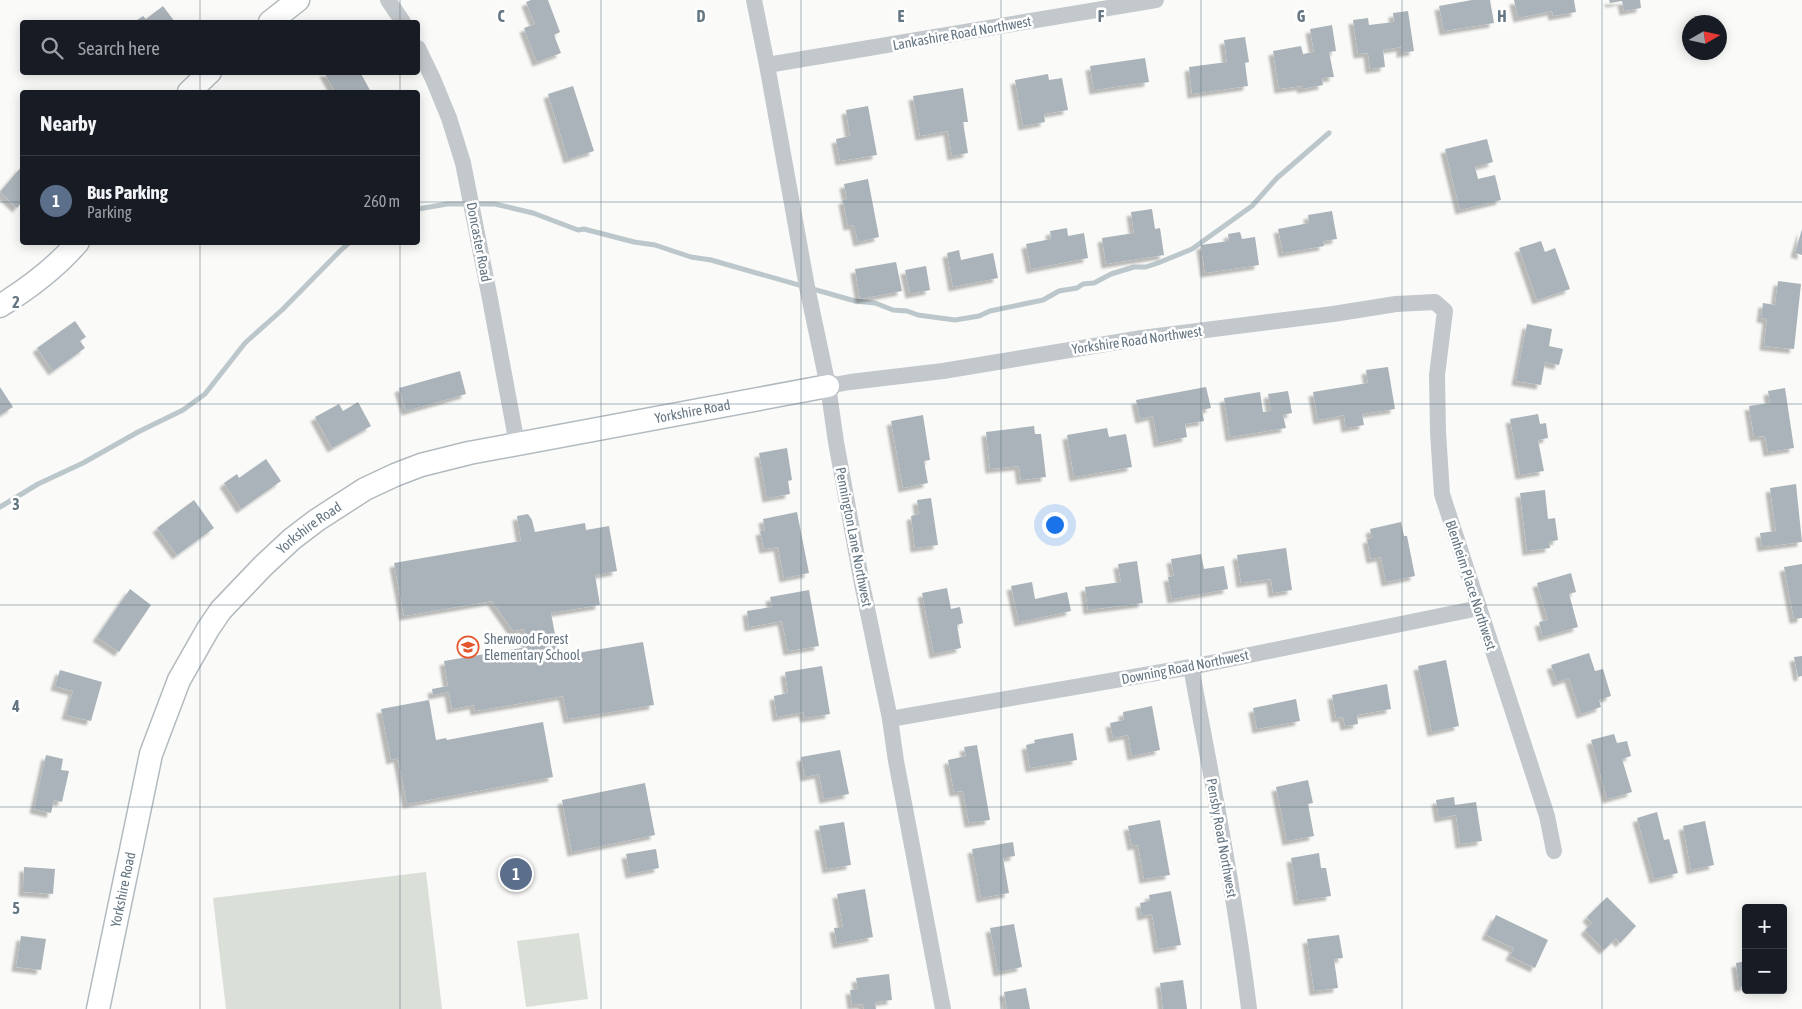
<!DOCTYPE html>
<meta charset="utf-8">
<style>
body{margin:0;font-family:"Asap Condensed",sans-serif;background:#242831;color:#f1f3f6}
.controls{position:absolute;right:15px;bottom:15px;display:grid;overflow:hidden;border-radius:5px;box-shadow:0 2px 12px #0003}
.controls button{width:45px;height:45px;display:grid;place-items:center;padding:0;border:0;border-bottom:1px solid #363941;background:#171b24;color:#f1f3f6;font:25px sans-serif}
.compass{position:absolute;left:1682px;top:15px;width:45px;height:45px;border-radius:50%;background:#171b24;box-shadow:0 2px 12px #0003;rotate:81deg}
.you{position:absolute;left:1054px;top:524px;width:18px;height:18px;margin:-12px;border:4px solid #fff;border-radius:50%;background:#1a73e8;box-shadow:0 0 0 8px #1a73e833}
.badge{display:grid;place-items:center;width:32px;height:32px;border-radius:50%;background:#e4572e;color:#fff;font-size:16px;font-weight:700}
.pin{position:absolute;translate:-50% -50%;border:2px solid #fff;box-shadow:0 1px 5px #0006}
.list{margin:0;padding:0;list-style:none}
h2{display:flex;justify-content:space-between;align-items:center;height:65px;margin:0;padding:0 20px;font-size:21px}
h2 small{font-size:16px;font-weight:400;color:#9ea1a6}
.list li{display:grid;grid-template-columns:32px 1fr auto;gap:15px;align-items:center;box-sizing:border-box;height:90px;padding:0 20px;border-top:1px solid #363941}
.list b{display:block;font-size:19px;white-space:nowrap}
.list p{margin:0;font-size:16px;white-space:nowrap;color:#9ea1a6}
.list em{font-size:16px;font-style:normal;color:#9ea1a6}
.icon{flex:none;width:28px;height:28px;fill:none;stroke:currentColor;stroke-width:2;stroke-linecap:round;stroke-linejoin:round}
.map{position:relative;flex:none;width:1802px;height:1009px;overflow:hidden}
.search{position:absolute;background:#171b24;box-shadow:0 2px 12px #0003;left:20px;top:20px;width:400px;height:55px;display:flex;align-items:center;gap:12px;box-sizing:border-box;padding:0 18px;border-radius:5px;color:#9ea1a6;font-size:19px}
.panel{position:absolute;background:#171b24;box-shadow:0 2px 12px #0003;left:20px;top:90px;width:400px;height:155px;border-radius:5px}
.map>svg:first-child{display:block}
.green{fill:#dadfd7}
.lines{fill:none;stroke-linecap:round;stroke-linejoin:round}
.stream{stroke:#bbc7cb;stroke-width:5}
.building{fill:#aab3b9;filter:url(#shadow)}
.secondary-casing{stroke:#b3babf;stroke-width:25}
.street{stroke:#c3c8cc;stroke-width:16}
.secondary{stroke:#fff;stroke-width:22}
.grid{fill:none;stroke:#657683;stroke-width:1;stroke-opacity:0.55}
.labels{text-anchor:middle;stroke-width:5;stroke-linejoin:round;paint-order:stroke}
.street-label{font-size:14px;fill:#657683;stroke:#fff}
.poi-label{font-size:14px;fill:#657683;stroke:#fff;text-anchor:start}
.grid-label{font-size:16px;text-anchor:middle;font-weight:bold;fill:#657683;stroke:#fff;stroke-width:5;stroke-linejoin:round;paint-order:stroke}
</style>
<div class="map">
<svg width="1802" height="1009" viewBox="0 0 1802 1009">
<defs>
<filter id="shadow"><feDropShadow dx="-4.5" dy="4.5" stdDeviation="1" flood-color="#0004"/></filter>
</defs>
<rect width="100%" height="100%" fill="#fafaf8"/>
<!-- green -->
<g class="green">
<path d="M426,872L442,1009H226L213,898Z"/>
<path d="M579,933L588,999L526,1007L517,941Z"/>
</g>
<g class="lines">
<!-- stream -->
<g class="stream">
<path d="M418,209L447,204H495L533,213L578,230L584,229L634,242L655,245L691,257L711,260L855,301L875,303L893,310L907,311L918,315L955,320L979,316L990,311L1043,300L1059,291L1077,288L1083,284L1094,283L1111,274L1134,267H1146L1158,263L1192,249L1252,206L1277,178L1329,133"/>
<path d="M0,507L38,484L83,463L138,432L183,410L205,394L245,343L282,310L340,251L350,242"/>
</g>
</g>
<!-- building -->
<g class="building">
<path d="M531,0H548L560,32L554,35L561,53L537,62L524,28L535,24L526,2Z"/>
<path d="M1472,0H1490L1494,23L1444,31L1439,6Z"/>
<path d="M1514,0H1574L1576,12L1553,16L1552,11L1518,18Z"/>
<path d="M1609,0H1640L1641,8L1624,11L1622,1L1610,3Z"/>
<path d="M163,6L175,22H134L143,16L146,19Z"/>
<path d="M1408,11L1414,51L1401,53V47L1383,50L1385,67L1370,69L1368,53L1358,54L1353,20L1368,18L1369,25L1394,22L1393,13Z"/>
<path d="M1332,25L1336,51L1329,52L1334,77L1322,78L1323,85L1302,89L1301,86L1279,89L1273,51L1301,46L1303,54L1314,52L1310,29Z"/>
<path d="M1245,37L1249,62L1245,63L1248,86L1192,94L1189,67L1227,62L1224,40Z"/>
<path d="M1145,58L1149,82L1094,90L1090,66Z"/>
<path d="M324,72H360L371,92H335Z"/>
<path d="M1048,74L1049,80L1062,78L1068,110L1044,114L1045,122L1023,126L1015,80Z"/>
<path d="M573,86L594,151L568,159L548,94Z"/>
<path d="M963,88L968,122H963L968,153L952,156L948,131L920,136L913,96Z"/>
<path d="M868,106L877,155L840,161L836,139L850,136L846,110Z"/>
<path d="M1487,139L1493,162L1475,167L1478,179L1495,175L1501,200L1460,210L1445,149Z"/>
<path d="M22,166V202L17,208L0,192Z"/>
<path d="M868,179L879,237L858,242L854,225L848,226L843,200L847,199L844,184Z"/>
<path d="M1152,209L1155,229L1160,228L1164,255L1106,264L1102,238L1134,233L1131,212Z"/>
<path d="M1332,211L1337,239L1323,241L1324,246L1283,253L1278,229L1309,223L1308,215Z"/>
<path d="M1067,228L1068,236L1084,233L1088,258L1031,269L1026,244L1051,239L1050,231Z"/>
<path d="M1802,229V255L1795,253Z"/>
<path d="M1240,232L1242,239L1255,237L1259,265L1205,273L1201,245L1229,241L1228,234Z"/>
<path d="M1541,241L1545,252L1555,248L1570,289L1537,300L1519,248Z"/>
<path d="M959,250L961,260L993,253L998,278L953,287L947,253Z"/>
<path d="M896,262L902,291L860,299L855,269Z"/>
<path d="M926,266L930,290L910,294L905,270Z"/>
<path d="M1778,281L1801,284L1794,349L1764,346L1767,319L1761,318L1763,303L1775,305Z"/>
<path d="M75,321L86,337L80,341L85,348L53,371L37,348Z"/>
<path d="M1527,324L1552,329L1549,346L1563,349L1559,365L1545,362L1541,385L1516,381Z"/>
<path d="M1388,367L1395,409L1362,414L1364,425L1346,428L1344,415L1318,420L1313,392L1368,383L1366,370Z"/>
<path d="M460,371L466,394L406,411L399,388Z"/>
<path d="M0,387L13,407L0,415Z"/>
<path d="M1206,387L1211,408L1202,410L1204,421L1185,424L1187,437L1158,443L1153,416L1140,419L1136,400Z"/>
<path d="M1785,388L1794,448L1768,452L1765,436L1754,437L1749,406L1770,403L1768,391Z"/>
<path d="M1288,391L1292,413L1283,415L1286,428L1230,437L1224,398L1260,392L1263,412L1271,411L1268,394Z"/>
<path d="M358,402L371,426L332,448L315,417L339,404L343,411Z"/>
<path d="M1538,414L1540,424L1546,423L1548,438L1538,440L1544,471L1520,475L1510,419Z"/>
<path d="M923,415L930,460L924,461L928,483L903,488L891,421Z"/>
<path d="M1034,426L1035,434H1041L1046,477L1021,480L1019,466L990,469L986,432Z"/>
<path d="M1107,428L1109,437L1126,434L1132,467L1074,477L1067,435Z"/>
<path d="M787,448L792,480L788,481L790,494L767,498L759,453Z"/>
<path d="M266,459L281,481L241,509L224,483L237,474L239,478Z"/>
<path d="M1796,484L1802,542L1762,547L1760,533L1776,531L1770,488Z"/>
<path d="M1545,490L1548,519L1555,518L1558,540L1549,542L1550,548L1527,551L1520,493Z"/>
<path d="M931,498L938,545L915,548L911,516L919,514L917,500Z"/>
<path d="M194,500L214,528L177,555L157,528Z"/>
<path d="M797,512L809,573L784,578L778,547L764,549L760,531L765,530L763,519Z"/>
<path d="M528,514L532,520L535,532L585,523L586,530L609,526L617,571L595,575L600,605L551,613L559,656L643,642L654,705L568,719L563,696L475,711L474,705L452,709L449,692L433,695L432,689L448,686L444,661L527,647L524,629L513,631L492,601L404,616L394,563L521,541L517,516Z"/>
<path d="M1401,522L1404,536H1407L1415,576L1386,582L1381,557L1371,559L1367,539L1372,538L1370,529Z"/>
<path d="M1286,548L1292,590L1273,593L1271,579L1241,583L1237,555Z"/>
<path d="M1201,554L1204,569L1224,566L1228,589L1172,599L1168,577L1174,576L1171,559Z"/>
<path d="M1137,561L1143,603L1088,610L1085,587L1121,582L1118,564Z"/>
<path d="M1802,564V618L1794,619L1784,567Z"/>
<path d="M1571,573L1576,592L1569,594L1578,627L1543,637L1539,622L1548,620L1537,583Z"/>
<path d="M1032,582L1035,599L1067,592L1071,611L1019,622L1011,586Z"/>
<path d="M947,588L951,609L960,607L963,623L957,625L961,648L934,654L922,593Z"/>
<path d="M130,589L151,605L119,652L97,637Z"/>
<path d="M809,590L819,646L788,651L782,621L749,627L747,611L772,607L770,597Z"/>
<path d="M1589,653L1595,671L1603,669L1611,696L1599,700L1601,707L1581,714L1569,678L1557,682L1551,665Z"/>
<path d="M1802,656V676L1798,677L1794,657Z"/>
<path d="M1446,660L1459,726L1432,732L1418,666Z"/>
<path d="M822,666L830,714L805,718L803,712L777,717L774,696L788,693L785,672Z"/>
<path d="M60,670L102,682L91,721L66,715L73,691L55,686Z"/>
<path d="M1387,684L1391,709L1357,715L1358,724L1345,726L1343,717L1336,718L1332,695Z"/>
<path d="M1296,699L1300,721L1257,729L1253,708Z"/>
<path d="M429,700L436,740L446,738L447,740L543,722L553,777L407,804L398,758L391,760L381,709Z"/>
<path d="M1152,706L1160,750L1132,756L1128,735L1113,738L1110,723L1124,720L1123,712Z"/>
<path d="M1073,733L1077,760L1030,768L1026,745L1035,743L1034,740Z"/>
<path d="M1614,734L1617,743L1627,741L1631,756L1622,759L1632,792L1607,799L1591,740Z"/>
<path d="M977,745L990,820L969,823L963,791L954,792L948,760L966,756L964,747Z"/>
<path d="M840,750L849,794L824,799L819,774L805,777L801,757Z"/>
<path d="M46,755L63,759L61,770L69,771L62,802L54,800L51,813L34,809Z"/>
<path d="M1308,780L1313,803L1308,804L1314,836L1287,841L1276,787Z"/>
<path d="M645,783L655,835L572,852L562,800Z"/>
<path d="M1454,797L1455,805L1476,802L1482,841L1460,844L1456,815L1439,818L1436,800Z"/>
<path d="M1657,812L1664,840L1669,839L1678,873L1654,879L1637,818Z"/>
<path d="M1160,820L1170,875L1144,879L1138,845L1132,846L1128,826Z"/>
<path d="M1705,821L1714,865L1691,870L1683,826Z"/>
<path d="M844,822L851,865L827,869L819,826Z"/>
<path d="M1013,842L1015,856L1003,858L1009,893L981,898L972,849Z"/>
<path d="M656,849L659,868L630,874L626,854Z"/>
<path d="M1319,853L1321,868H1326L1331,896L1298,901L1291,858Z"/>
<path d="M24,867L55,869L53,894L23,892Z"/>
<path d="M865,889L873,937L837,944L834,928L843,927L837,894Z"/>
<path d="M1171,891L1181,945L1158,949L1152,914L1142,916L1140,903L1150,901L1149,895Z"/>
<path d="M1607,897L1636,926L1620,943L1616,938L1604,950L1585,930L1592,923L1587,917Z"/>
<path d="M1496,915L1548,940L1535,968L1510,956L1514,948L1486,935Z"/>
<path d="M1014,924L1022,967L998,972L990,928Z"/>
<path d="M1339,935L1343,958L1334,959L1338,988L1314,991L1307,939Z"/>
<path d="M21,936L46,939L41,970L16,967Z"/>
<path d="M1746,961V986L1739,987L1736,963Z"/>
<path d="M889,974L892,1000L875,1002L876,1009H864L863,1004L852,1005L850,990L858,989L856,978Z"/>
<path d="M1183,980L1187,1009H1163L1160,983Z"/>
<path d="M1026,988L1030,1009H1007L1004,992Z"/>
</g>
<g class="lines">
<!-- secondary casing -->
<g class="secondary-casing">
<g id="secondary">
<path d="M270,22L298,0"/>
<path d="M189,92L210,72"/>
<path d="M0,306C29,288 55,269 78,242"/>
<path id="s1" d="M98,1009L151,754L179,680L208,629L221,610L263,566L292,539L317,520L365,489L395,475L421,465L469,453L828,386"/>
</g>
</g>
<!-- street -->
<g class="street">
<path d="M388,0L403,22"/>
<path d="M754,0L767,65L807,287L828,386L836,442L862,584L890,719L896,761L943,1009"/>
<path d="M418,48L433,79L449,118L463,163L490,299L517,444"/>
<path d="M767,65L1156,0"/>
<path d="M828,386L850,382L943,371L1142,338L1333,314L1396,304L1435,302L1445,311L1437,375L1438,432L1442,494L1547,816L1554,851"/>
<path d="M1191,667C1212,781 1235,894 1249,1009"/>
<path d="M890,719L1191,667L1479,608"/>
</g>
<!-- secondary -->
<use href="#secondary" class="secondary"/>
</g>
<!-- grid -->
<path class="grid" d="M200,0V22M400,0V22M601,0V1009M801,0V1009M1001,0V1009M1201,0V1009M1402,0V1009M1602,0V1009M200,72V92M400,72V92M0,202H22M418,202H1802M200,242V1009M400,242V1009M0,404H1802M0,605H1802M0,807H1802"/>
<!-- icons -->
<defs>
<g id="school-ring" transform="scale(1.125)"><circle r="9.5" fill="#fff" stroke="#e4572e" stroke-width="1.5"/><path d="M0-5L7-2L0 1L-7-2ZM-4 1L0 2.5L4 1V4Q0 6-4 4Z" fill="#e4572e"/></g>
</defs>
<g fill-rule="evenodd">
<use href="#school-ring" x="468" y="647"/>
</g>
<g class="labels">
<!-- street labels -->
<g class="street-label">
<text transform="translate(962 33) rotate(-10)" y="5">Lankashire Road Northwest</text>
<text transform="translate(479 242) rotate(79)" y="5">Doncaster Road</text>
<text transform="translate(1137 340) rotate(-8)" y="5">Yorkshire Road Northwest</text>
<text dy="5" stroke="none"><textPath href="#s1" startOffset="948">Yorkshire Road</textPath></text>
<text dy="5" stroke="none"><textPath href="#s1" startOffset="542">Yorkshire Road</textPath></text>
<text transform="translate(854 537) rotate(79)" y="5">Pennington Lane Northwest</text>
<text transform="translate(1471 585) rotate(72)" y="5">Blenheim Place Northwest</text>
<text transform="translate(1185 667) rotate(-11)" y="5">Downing Road Northwest</text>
<text transform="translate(1222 838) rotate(80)" y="5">Pensby Road Northwest</text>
<text dy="5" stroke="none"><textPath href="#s1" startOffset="122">Yorkshire Road</textPath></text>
</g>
<!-- poi labels -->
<g class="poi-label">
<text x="484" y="644">Sherwood Forest<tspan x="484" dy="16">Elementary School</tspan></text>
</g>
</g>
<g class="grid-label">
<text x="501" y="22">C</text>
<text x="701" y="22">D</text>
<text x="901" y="22">E</text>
<text x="1101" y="22">F</text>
<text x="1301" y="22">G</text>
<text x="1502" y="22">H</text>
<text x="16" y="308">2</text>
<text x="16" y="510">3</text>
<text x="16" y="712">4</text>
<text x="16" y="914">5</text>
</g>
</svg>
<div class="controls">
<button>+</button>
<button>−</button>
</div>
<svg class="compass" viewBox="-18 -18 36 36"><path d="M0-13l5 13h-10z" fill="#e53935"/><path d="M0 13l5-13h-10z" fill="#9ea1a6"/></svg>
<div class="you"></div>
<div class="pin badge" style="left:516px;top:874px;background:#5c6f8a">1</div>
<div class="search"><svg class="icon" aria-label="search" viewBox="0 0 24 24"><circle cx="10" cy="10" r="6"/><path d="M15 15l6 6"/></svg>Search here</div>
<section class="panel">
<h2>Nearby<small></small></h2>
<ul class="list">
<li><span class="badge" style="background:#5c6f8a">1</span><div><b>Bus Parking</b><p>Parking</p></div><em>260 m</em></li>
</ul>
</section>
</div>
